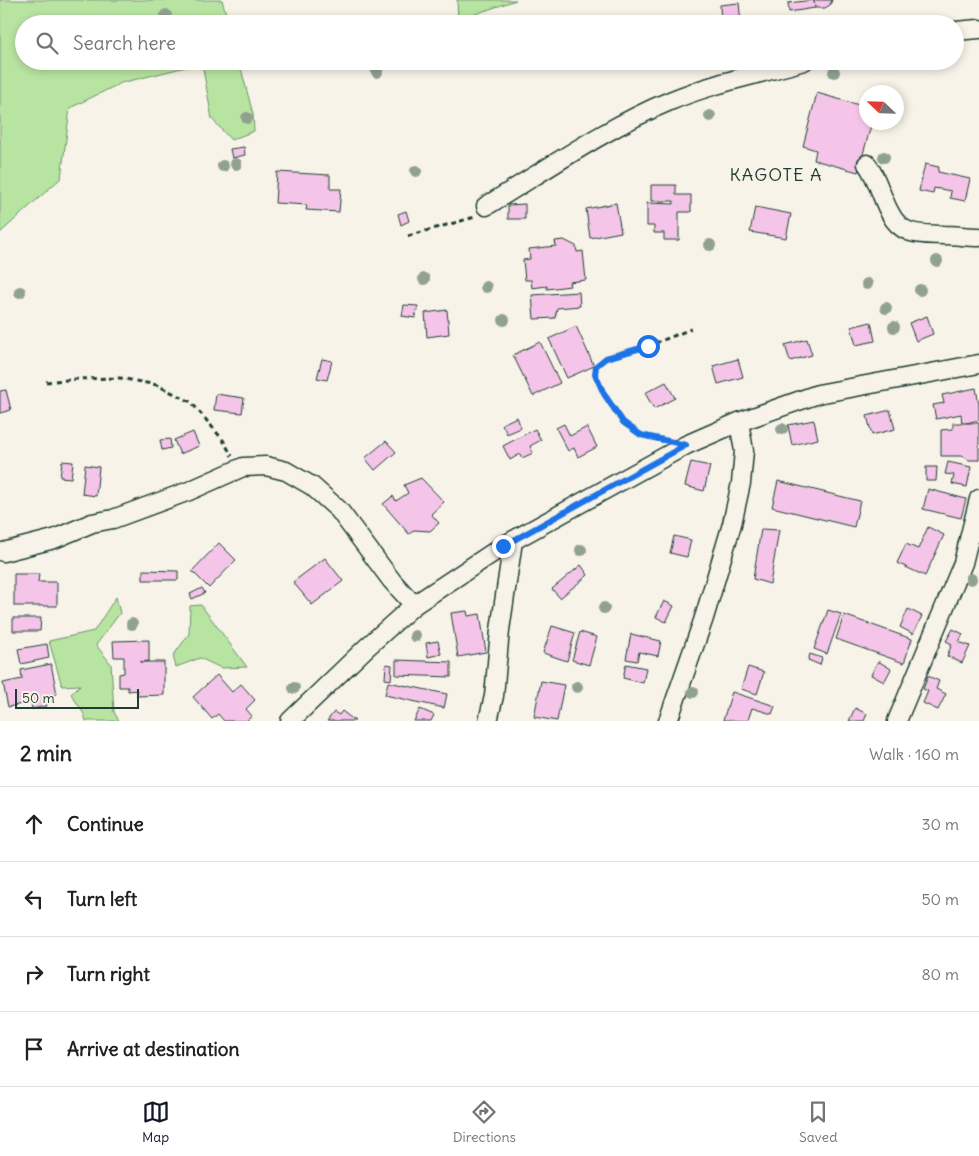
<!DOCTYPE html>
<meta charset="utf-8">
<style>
body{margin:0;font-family:Delius,sans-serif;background:#f6f6f6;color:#202124}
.compass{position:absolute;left:859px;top:85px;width:45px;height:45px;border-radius:50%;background:#fff;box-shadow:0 2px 8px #0003;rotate:293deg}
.scale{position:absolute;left:15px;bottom:12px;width:124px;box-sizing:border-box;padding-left:5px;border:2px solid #1f3d34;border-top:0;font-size:14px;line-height:18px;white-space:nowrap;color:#1f3d34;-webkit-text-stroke:4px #f7f3e8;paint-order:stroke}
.stop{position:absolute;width:15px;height:15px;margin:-11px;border:4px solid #1a73e8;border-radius:50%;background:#fff}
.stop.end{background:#1a73e8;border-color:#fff;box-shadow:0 1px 5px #0008}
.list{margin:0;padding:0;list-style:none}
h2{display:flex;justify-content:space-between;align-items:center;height:65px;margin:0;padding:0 20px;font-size:21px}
h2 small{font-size:16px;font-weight:400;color:#757577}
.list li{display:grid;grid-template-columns:32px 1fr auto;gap:15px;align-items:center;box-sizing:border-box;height:75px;padding:0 20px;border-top:1px solid #e0e0e0}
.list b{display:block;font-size:19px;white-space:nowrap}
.list em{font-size:16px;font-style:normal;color:#757577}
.icon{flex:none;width:28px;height:28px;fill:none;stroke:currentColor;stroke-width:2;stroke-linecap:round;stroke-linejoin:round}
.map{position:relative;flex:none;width:979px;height:721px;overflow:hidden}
.search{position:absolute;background:#fff;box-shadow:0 2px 8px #0003;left:15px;right:15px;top:15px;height:55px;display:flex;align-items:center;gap:12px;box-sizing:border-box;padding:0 18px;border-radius:28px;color:#757577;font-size:19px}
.sheet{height:365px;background:#fff}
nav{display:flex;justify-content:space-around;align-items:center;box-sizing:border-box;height:70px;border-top:1px solid #e0e0e0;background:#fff;font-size:14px;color:#757577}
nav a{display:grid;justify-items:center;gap:2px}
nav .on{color:#111827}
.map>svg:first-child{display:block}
.green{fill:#b8e4a1;stroke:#6c906a}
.building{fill:#f4c5e8;stroke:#1f3d34}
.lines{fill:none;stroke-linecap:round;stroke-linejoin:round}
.minor-casing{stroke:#1f3d34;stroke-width:21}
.path{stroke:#1f3d34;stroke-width:3;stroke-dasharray:5 4;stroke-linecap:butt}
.minor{stroke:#f7f3e8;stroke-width:18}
.tree{fill:#91a191}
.route{stroke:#1a73e8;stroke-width:6}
.labels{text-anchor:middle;stroke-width:4.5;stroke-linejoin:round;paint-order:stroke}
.quarter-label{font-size:18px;letter-spacing:1px;fill:#1f3d34;stroke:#f7f3e8}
</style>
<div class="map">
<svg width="979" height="721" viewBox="0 0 979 721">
<rect width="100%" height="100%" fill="#f7f3e8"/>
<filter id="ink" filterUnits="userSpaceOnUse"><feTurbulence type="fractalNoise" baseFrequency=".02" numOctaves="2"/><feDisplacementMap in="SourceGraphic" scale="10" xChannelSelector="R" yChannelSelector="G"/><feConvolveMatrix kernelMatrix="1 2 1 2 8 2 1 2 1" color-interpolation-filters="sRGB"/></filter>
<g filter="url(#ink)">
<!-- green -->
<g class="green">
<path d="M0,0H222L229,24H24V61H239L253,114L254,131L231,140L212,119L202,63L121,83L70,108L61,178L0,233Z"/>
<path d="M457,0H516L458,20Z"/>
<path d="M116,597L120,613L96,645L111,664L114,712L119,721H86L84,714L71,694L80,685L62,686L49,641L94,631Z"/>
<path d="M201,605L247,667L221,668L200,658L176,667L173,656L189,634L190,606Z"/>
</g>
<!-- building -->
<g class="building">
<path d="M814,0L815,8L789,12L788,3Z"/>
<path d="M814,0H832L830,5L825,8H815Z"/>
<path d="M739,3L741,24H721L720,5Z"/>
<path d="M817,93L866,107V122H872L858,172L814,160L816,150L803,146Z"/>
<path d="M244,147L245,155L232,158L230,149Z"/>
<path d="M925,164L939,167L938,172L970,179L965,201L950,198L951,191L934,188L933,194L919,191Z"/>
<path d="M277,172L330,175V189H341L339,212L306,210L307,205L275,203Z"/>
<path d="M651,185H676V195H691V212H679V240H664V233H654V226H647V203L674,204V201H651Z"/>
<path d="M616,203L621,232L590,238L586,209Z"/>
<path d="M525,204V219H508V205Z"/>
<path d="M755,207L791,214L786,238L750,232Z"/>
<path d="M406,211L409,221L401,225L398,214Z"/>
<path d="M564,240L576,246L577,252L583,251L586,280L569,282L570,286L547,289V286L532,288L531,280H525L523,260L530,259L529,249L556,246L555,241Z"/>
<path d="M579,292L580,306L557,308L555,318L534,319L532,295Z"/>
<path d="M404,305L418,306L415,318L402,316Z"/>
<path d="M447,310L449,334L427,337L425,313Z"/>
<path d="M927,316L933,334L916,341L909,323Z"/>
<path d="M871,322L875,341L856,345L851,327Z"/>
<path d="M576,326L594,366L567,378L549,339Z"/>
<path d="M807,339L812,355L790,361L785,345Z"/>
<path d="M540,342L560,383L533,396L513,355Z"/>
<path d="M322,359L332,361L327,380L317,378Z"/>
<path d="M738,359L743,377L718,384L713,366Z"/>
<path d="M666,382L675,398L654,409L645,393Z"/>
<path d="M976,388L979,405V420L962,424L961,414L936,419L933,405L944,403L942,395Z"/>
<path d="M6,390L11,410L0,413V391Z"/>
<path d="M216,394L244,398L242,413L214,410Z"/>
<path d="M890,410L895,429L872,435L867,416Z"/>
<path d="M517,417L521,428L507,434L502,424Z"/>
<path d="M814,420L818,439L792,445L788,425Z"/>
<path d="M953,423H979V460H969L962,456H941V430L953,429Z"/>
<path d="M564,424L570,436L587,427L597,447L578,457L574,448L568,451L556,428Z"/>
<path d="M535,429L541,440L530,446L533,453L522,458L520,454L510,460L503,446Z"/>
<path d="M193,432L199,446L180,454L174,440Z"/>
<path d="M170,439L171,448L162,450L160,440Z"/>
<path d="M386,441L396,452L375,470L365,458Z"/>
<path d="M62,461L73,462L71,478L60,477Z"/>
<path d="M691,462L710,466L704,491L685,486Z"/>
<path d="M948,462L971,467L967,487L952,484L954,475L945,474Z"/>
<path d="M85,465L99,467L96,496L82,494Z"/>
<path d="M926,467H937L936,481H926Z"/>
<path d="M421,478L444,502L431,514L439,523L430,531L415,530L409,534L383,504L393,496L396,501L408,493L404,485Z"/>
<path d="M778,481L860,501L854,527L772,507Z"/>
<path d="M928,489L966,499L961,518L923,509Z"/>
<path d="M928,527L944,535L925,576L897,563L906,544L918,549Z"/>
<path d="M761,529L779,530L770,584L753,579Z"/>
<path d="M674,536L691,540L687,557L670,553Z"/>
<path d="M219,543L236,560L209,588L192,571Z"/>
<path d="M325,558L343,581L312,605L293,582Z"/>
<path d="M581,565L588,575L560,598L552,589Z"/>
<path d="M143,570L178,571V580H143Z"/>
<path d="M14,574H39L38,582H57V606H14Z"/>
<path d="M202,588L205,593L192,599L190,594Z"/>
<path d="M664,601L674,606L666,622L656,617Z"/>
<path d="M908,609L922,616L913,634L900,627Z"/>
<path d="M828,610L841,614L827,654L814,649Z"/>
<path d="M467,611L468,616L480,614L486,652L458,657L451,613Z"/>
<path d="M844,615L912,639L904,663L836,639Z"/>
<path d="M13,618H41L40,631H13Z"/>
<path d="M552,626L575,633L567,661L543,653Z"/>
<path d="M953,629L963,634L959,642L970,646L962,663L947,656L952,644L946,641Z"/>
<path d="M580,632L597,637L589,665L572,660Z"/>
<path d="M631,634L661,641L658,656L639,652L637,661L626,659Z"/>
<path d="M149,640V661L140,662H164V695L137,696V690L128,691V687H119V674L124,673V657H114L113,641Z"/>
<path d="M438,641L441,654L428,657L426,643Z"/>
<path d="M47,644L49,658L21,664L18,649Z"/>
<path d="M810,654L822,658L820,665L808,660Z"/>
<path d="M396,660L451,662V677L396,675Z"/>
<path d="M878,661L891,669L884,682L871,675Z"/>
<path d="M51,664L57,694L46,696L47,706L32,709L31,702L8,707L3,683L22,679L21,670Z"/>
<path d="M386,664L392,665L391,680L385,679Z"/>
<path d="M626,664L646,668L643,683L623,678Z"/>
<path d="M748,667L764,672L757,694L741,689Z"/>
<path d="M217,675L232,692L241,684L255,700L246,709L252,716L246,721H224L218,714L212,719L193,697Z"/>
<path d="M928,676L939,681L936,689L946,694L938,710L923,703L928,691L923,689Z"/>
<path d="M541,681L564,685L557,721L534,717Z"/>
<path d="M388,682L447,694L444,708L385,695Z"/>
<path d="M732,692L775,706L772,714L752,708L748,720L750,721L723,720Z"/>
<path d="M855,708L867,714L864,721H849Z"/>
<path d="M420,709L434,715L431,721H414Z"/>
<path d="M342,711L355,721H327L334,712L339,715Z"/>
</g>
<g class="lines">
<!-- minor casing -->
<g class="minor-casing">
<g id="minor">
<path d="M955,31L979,29"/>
<path d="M867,164C878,179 881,197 890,213C902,237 921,234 944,235C956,235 967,237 979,237"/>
<path d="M486,206C546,170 605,128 670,101C713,83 760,74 804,61"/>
<path d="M3,552L54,539L92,523L113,519L189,491L243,467L266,466L286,471L312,486L339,510L392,581L414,605"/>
<path d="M290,721L367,647L414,605L503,546L686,445L739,422L818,394L979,364"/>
<path d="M488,721L494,696L500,630L513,541"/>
<path d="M668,721L704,618L732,524L741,483L744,451L739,422"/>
<path d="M897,721L963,563L979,499"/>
</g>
</g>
<!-- path -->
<g class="path">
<path d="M408,236L475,217"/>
<path d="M46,382L76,379L120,378L157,385L191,402L223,440L232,456"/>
<path d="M661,440L641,435L623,423L604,394L595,374L596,366L606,358L648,346L691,329"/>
</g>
<!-- minor -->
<use href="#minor" class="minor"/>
</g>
<!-- trees -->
<g class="tree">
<circle cx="166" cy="15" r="6"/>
<circle cx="377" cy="72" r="6"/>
<circle cx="834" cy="72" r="6"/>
<circle cx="710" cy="116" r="6"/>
<circle cx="247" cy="118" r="6"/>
<circle cx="884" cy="157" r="6"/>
<circle cx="236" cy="164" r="6"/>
<circle cx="223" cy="166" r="6"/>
<circle cx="416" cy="171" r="6"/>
<circle cx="710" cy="245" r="6"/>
<circle cx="937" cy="261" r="6"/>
<circle cx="424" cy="279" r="6"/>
<circle cx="867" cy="284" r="6"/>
<circle cx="486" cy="287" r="6"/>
<circle cx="920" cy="290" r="6"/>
<circle cx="20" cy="292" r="6"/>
<circle cx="886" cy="308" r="6"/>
<circle cx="504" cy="320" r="6"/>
<circle cx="894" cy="327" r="6"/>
<circle cx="782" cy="429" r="6"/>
<circle cx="581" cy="550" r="6"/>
<circle cx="971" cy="579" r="6"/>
<circle cx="604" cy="608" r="6"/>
<circle cx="132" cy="624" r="6"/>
<circle cx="415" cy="636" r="6"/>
<circle cx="577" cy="687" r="6"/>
<circle cx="294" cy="688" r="6"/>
<circle cx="693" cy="692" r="6"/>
</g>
</g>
<g class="lines" filter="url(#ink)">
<!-- route -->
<path class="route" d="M503,546L686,445L641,435L623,422L604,394L595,374L596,366L606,358L648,346"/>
</g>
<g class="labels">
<!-- quarter labels -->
<g class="quarter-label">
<text x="776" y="181">KAGOTE A</text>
</g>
</g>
</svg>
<svg class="compass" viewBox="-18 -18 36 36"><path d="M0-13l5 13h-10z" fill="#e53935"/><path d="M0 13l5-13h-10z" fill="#757577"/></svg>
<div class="scale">50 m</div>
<div class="stop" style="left:648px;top:346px"></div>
<div class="stop end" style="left:503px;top:546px"></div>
<div class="search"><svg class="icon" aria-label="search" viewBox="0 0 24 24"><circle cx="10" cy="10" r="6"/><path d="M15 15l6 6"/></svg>Search here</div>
</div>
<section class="sheet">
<h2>2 min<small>Walk · 160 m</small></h2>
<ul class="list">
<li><svg class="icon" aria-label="ahead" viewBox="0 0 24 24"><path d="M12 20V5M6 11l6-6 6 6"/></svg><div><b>Continue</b></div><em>30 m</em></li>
<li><svg class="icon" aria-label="left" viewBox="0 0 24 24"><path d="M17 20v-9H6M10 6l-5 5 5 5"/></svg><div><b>Turn left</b></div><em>50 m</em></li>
<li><svg class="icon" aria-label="right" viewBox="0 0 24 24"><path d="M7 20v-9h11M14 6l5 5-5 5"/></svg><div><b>Turn right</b></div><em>80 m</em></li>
<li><svg class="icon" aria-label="arrive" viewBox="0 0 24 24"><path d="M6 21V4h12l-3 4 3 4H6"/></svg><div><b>Arrive at destination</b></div></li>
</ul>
</section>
<nav>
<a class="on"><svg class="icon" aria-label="map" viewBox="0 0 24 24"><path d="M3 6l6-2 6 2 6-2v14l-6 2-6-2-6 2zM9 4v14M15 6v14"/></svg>Map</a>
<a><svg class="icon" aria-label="directions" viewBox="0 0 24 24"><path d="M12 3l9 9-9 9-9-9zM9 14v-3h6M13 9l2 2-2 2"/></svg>Directions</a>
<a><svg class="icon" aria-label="saved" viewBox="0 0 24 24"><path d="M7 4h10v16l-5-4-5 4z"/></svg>Saved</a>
</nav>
